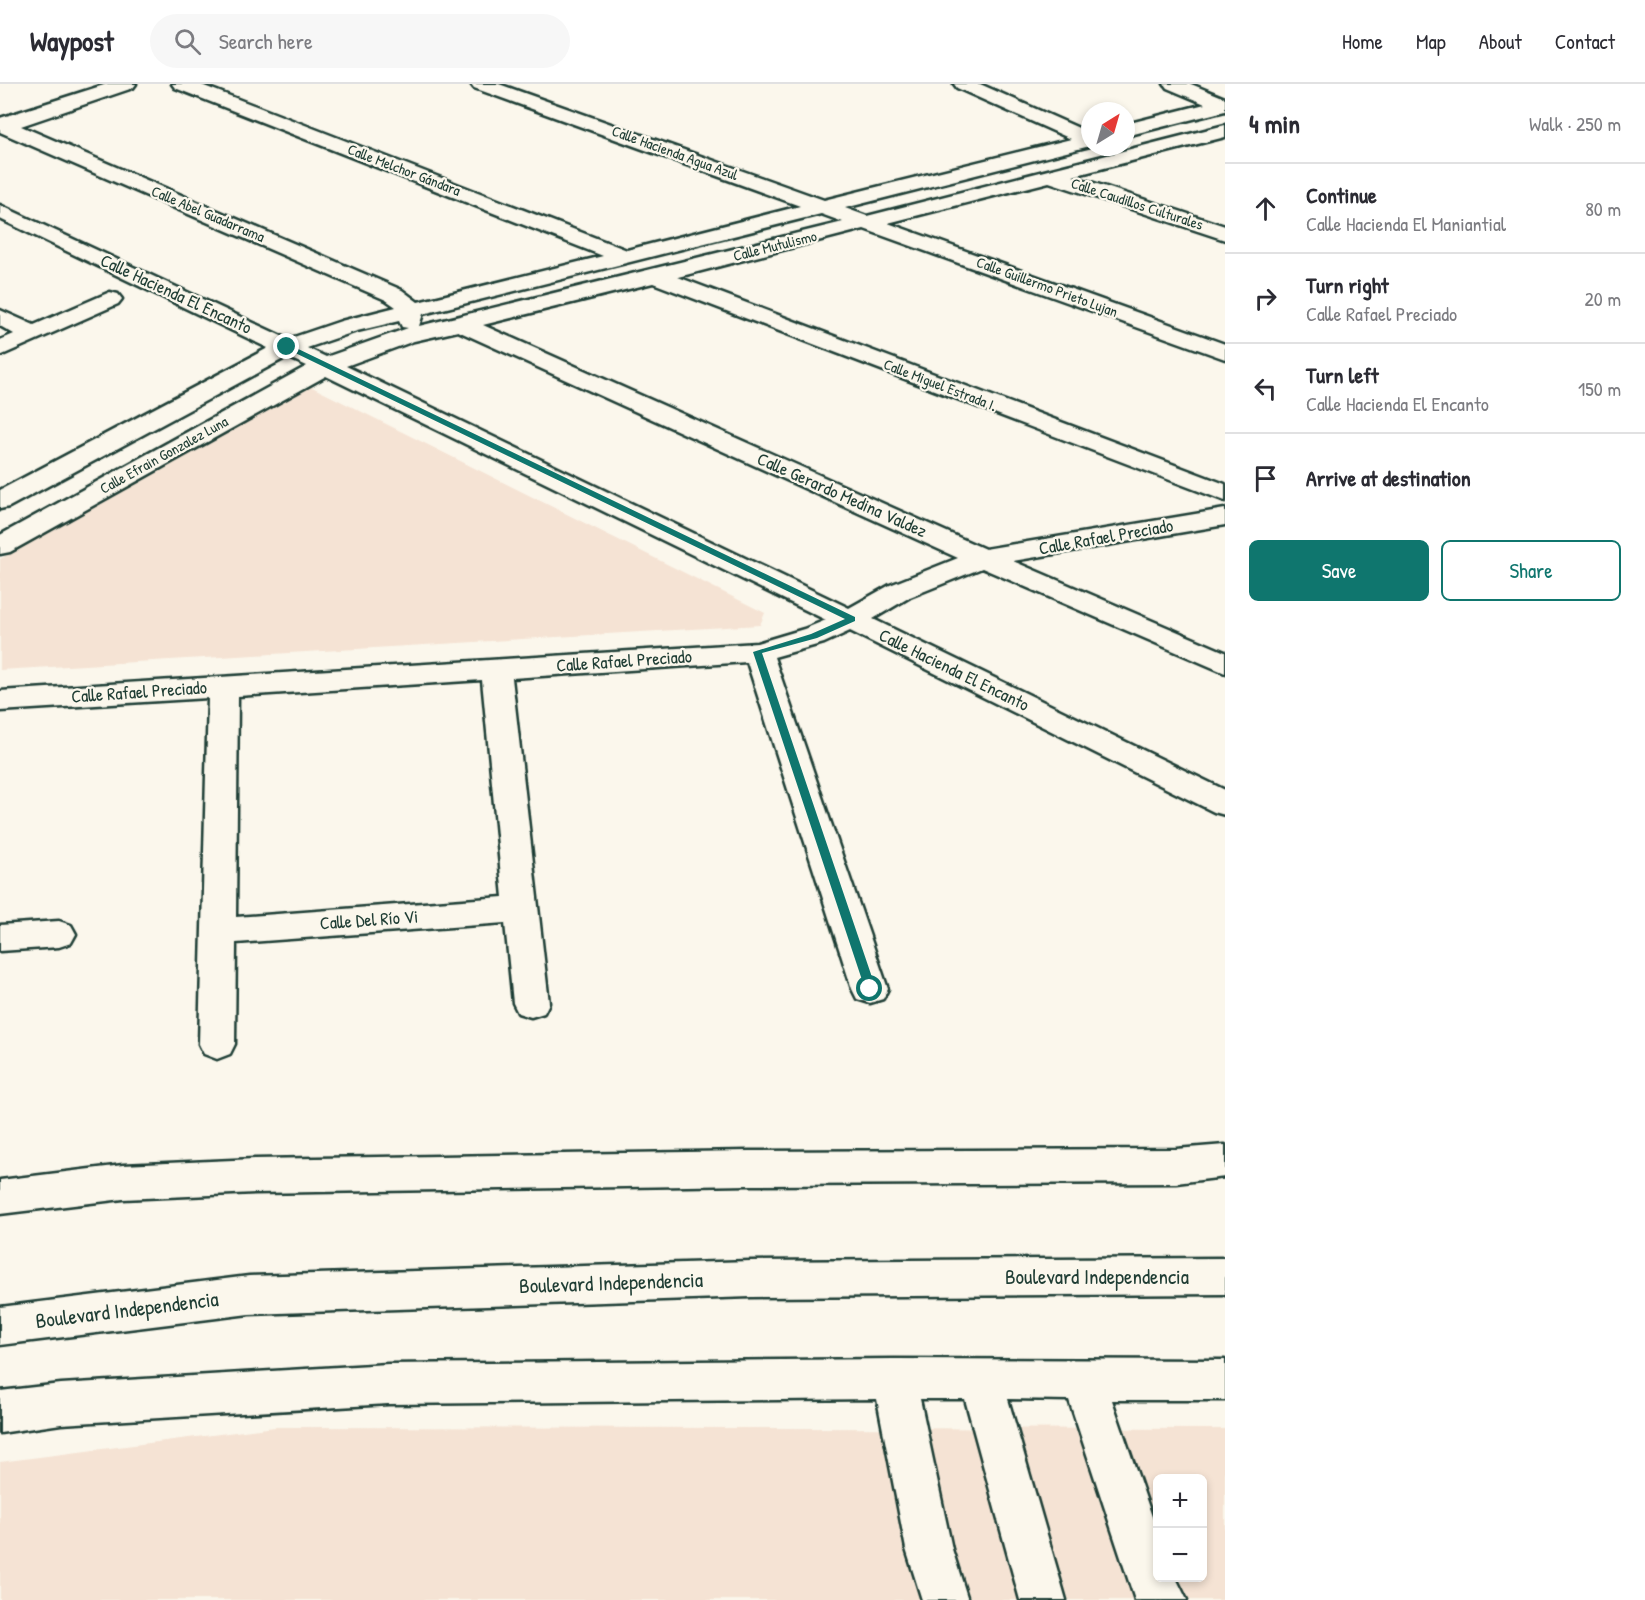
<!DOCTYPE html>
<meta charset="utf-8">
<style>
body{margin:0;font-family:"Patrick Hand",sans-serif;background:#f7f7f7;color:#2b2b33}
.controls{position:absolute;right:18px;bottom:18px;display:grid;overflow:hidden;border-radius:9px;box-shadow:0 3px 9px #0003}
.controls button{width:54px;height:54px;display:grid;place-items:center;padding:0;border:0;border-bottom:2px solid #e1e1e2;background:#fff;color:#2b2b33;font:30px sans-serif}
.compass{position:absolute;left:1081px;top:18px;width:54px;height:54px;border-radius:50%;background:#fff;box-shadow:0 3px 9px #0003;rotate:37deg}
.stop{position:absolute;width:18px;height:18px;margin:-14px;border:4px solid #0f766e;border-radius:50%;background:#fff}
.stop.end{background:#0f766e;border-color:#fff;box-shadow:0 2px 6px #0008}
.list{margin:0;padding:0;list-style:none}
h2{display:flex;justify-content:space-between;align-items:center;height:78px;margin:0;padding:0 24px;font-size:26px}
h2 small{font-size:20px;font-weight:400;color:#7c7c81}
.list li{display:grid;grid-template-columns:39px 1fr auto;gap:18px;align-items:center;box-sizing:border-box;height:90px;padding:0 24px;border-top:2px solid #e1e1e2}
.list b{display:block;font-size:22px;white-space:nowrap}
.list p{margin:0;font-size:20px;white-space:nowrap;color:#7c7c81}
.list em{font-size:20px;font-style:normal;color:#7c7c81}
.actions{display:flex;gap:12px;padding:18px 24px}
.actions a{flex:1;padding:14px 0;border:2px solid #0f766e;border-radius:9px;text-align:center;font-size:21px;color:#0f766e}
.actions .main{background:#0f766e;color:#fff}
.icon{flex:none;width:33px;height:33px;fill:none;stroke:currentColor;stroke-width:2;stroke-linecap:round;stroke-linejoin:round}
.map{position:relative;flex:none;width:1225px;height:1516px;overflow:hidden}
header{display:flex;align-items:center;gap:36px;box-sizing:border-box;height:84px;padding:0 30px;background:#fff;border-bottom:2px solid #e1e1e2}
header strong{font-size:28px}
nav{display:flex;gap:33px;margin-inline-start:auto;font-size:21px}
.search{width:420px;height:54px;background:#f7f7f7;display:flex;align-items:center;gap:15px;box-sizing:border-box;padding:0 21px;border-radius:33px;color:#7c7c81;font-size:22px}
main{display:flex}
aside{flex:1;background:#fff}
.map>svg:first-child{display:block}
.built{fill:#f5e3d4;fill-rule:evenodd}
.lines{fill:none;stroke-linecap:round;stroke-linejoin:round}
.minor-casing{stroke:#1f3d34;stroke-width:5}
.major-casing{stroke:#1f3d34;stroke-width:5}
.minor{fill:#fbf7ec;fill-rule:evenodd}
.major{fill:#fbf7ec;fill-rule:evenodd}
.route{fill:#0f766e}
.labels{text-anchor:middle;stroke-width:4.5;stroke-linejoin:round;paint-order:stroke}
.far-street-label{font-size:15px;fill:#1f3d34;stroke:#fbf7ec}
.street-label{font-size:18px;fill:#1f3d34;stroke:#fbf7ec}
.near-street-label{font-size:21px;fill:#1f3d34;stroke:#fbf7ec}
</style>
<header>
<strong>Waypost</strong>
<div class="search"><svg class="icon" aria-label="search" viewBox="0 0 24 24"><circle cx="10" cy="10" r="6"/><path d="M15 15l6 6"/></svg>Search here</div>
<nav><a>Home</a><a>Map</a><a>About</a><a>Contact</a></nav>
</header>
<main>
<div class="map">
<svg width="1225" height="1516" viewBox="0 0 1225 1516">
<rect width="100%" height="100%" fill="#fbf7ec"/>
<filter id="ink" filterUnits="userSpaceOnUse"><feTurbulence type="fractalNoise" baseFrequency=".0167" numOctaves="2"/><feDisplacementMap in="SourceGraphic" scale="12" xChannelSelector="R" yChannelSelector="G"/><feConvolveMatrix kernelMatrix="1 2 1 2 8 2 1 2 1" color-interpolation-filters="sRGB"/></filter>
<g filter="url(#ink)">
<!-- built -->
<g class="built">
<path d="M310,302L765,529L760,541L0,586V475Z"/>
<path d="M275,1343L1225,1345V1516H0V1378ZM1158,1394H1202V1494H1158Z"/>
</g>
<g class="lines">
<!-- minor casing -->
<g class="minor-casing">
<g id="minor">
<path d="M107,0H136L133,4L21,42L402,206L418,218L603,172L175,4L172,0H199L627,166L800,122L474,4L471,0H499L824,116L1071,55L957,4L954,0H980L1090,49V62L845,124L867,132L1225,41V53L1073,92L1225,142V156L1049,98L888,139L1225,260V275L864,145L678,193L1225,400V417L653,199L483,241L985,465L1225,425V441L1013,477L1225,568V589L982,484L910,513L873,535L1225,706V731L1214,728L850,547L824,559L774,573L888,905L883,915L870,919L857,915L852,905L747,578L512,594L549,919L544,929L531,933L518,929L513,919L505,839L236,859L235,960L230,970L217,975L204,970L199,960L208,614L0,627V607L757,559L804,545L826,536L326,292L10,468L0,470V451L307,282L287,273L9,423L0,425V406L268,264L0,135V121L288,255L341,237L396,223L386,216L0,48V34ZM821,130L843,138L419,242L423,230ZM399,237L402,243L408,244L326,273L307,264L357,247ZM458,247L958,474L890,501L849,524L346,282L414,257ZM482,596L503,813L236,833L238,612Z"/>
<path d="M1164,0H1191L1225,14V27L1126,52V40L1205,20L1167,4Z"/>
<path d="M110,208L118,210L122,215L118,220L0,272V256L14,250L0,242V226L34,241Z"/>
<path d="M59,837L71,841L76,850L71,859L59,863L0,867V841Z"/>
<path d="M894,1275L1225,1276V1316H1112L1158,1450V1494H1176L1187,1516H1135L1134,1513L1069,1316L1008,1315L1066,1516H1020L965,1315H920L952,1465L968,1516H922L906,1465L877,1315L388,1320L61,1340L0,1349V1307L61,1300L388,1280Z"/>
</g>
</g>
<!-- major casing -->
<g class="major-casing">
<g id="major">
<path d="M1225,1061V1093L1176,1099L749,1101L255,1109L123,1115L0,1130V1096L123,1081L255,1075L749,1067L1176,1065Z"/>
<path d="M1225,1174V1210L751,1213L249,1230L0,1261V1223L249,1192L751,1177Z"/>
</g>
</g>
<!-- minor -->
<use href="#minor" class="minor"/>
<!-- major -->
<use href="#major" class="major"/>
</g>
</g>
<!-- route -->
<path class="route" d="M285,261H290L855,533V537L817,554L762,569L876,905L874,908H867L865,905L753,568L811,550L845,535L285,264Z"/>
<g class="labels">
<!-- far-street labels -->
<g class="far-street-label">
<text transform="translate(675 69) rotate(20)" y="5">Calle Hacienda Agua Azul</text>
<text transform="translate(404 86) rotate(21)" y="5">Calle Melchor Gándara</text>
<text transform="translate(1137 120) rotate(18)" y="5">Calle Caudillos Culturales</text>
<text transform="translate(208 130) rotate(23)" y="5">Calle Abel Guadarrama</text>
<text transform="translate(775 162) rotate(-14)" y="5">Calle Mutulismo</text>
<text transform="translate(1047 203) rotate(20)" y="5">Calle Guillermo Prieto Lujan</text>
<text transform="translate(940 301) rotate(21)" y="5">Calle Miguel Estrada I.</text>
<text transform="translate(164 371) rotate(-29)" y="5">Calle Efrain Gonzalez Luna</text>
</g>
<!-- street labels -->
<g class="street-label">
<text transform="translate(176 210) rotate(25)" y="6">Calle Hacienda El Encanto</text>
<text transform="translate(842 411) rotate(24)" y="6">Calle Gerardo Medina Valdez</text>
<text transform="translate(1106 453) rotate(-10)" y="6">Calle Rafael Preciado</text>
<text transform="translate(624 577) rotate(-4)" y="6">Calle Rafael Preciado</text>
<text transform="translate(954 586) rotate(26)" y="6">Calle Hacienda El Encanto</text>
<text transform="translate(139 608) rotate(-4)" y="6">Calle Rafael Preciado</text>
<text transform="translate(369 836) rotate(-4)" y="6">Calle Del Río Vi</text>
</g>
<!-- near-street labels -->
<g class="near-street-label">
<text x="1097" y="1200">Boulevard Independencia</text>
<text transform="translate(611 1199) rotate(-2)" y="7">Boulevard Independencia</text>
<text transform="translate(127 1226) rotate(-7)" y="7">Boulevard Independencia</text>
</g>
</g>
</svg>
<div class="controls">
<button>+</button>
<button>−</button>
</div>
<svg class="compass" viewBox="-18 -18 36 36"><path d="M0-13l5 13h-10z" fill="#e53935"/><path d="M0 13l5-13h-10z" fill="#7c7c81"/></svg>
<div class="stop" style="left:870px;top:905px"></div>
<div class="stop end" style="left:287px;top:263px"></div>
</div>
<aside>
<h2>4 min<small>Walk · 250 m</small></h2>
<ul class="list">
<li><svg class="icon" aria-label="ahead" viewBox="0 0 24 24"><path d="M12 20V5M6 11l6-6 6 6"/></svg><div><b>Continue</b><p>Calle Hacienda El Maniantial</p></div><em>80 m</em></li>
<li><svg class="icon" aria-label="right" viewBox="0 0 24 24"><path d="M7 20v-9h11M14 6l5 5-5 5"/></svg><div><b>Turn right</b><p>Calle Rafael Preciado</p></div><em>20 m</em></li>
<li><svg class="icon" aria-label="left" viewBox="0 0 24 24"><path d="M17 20v-9H6M10 6l-5 5 5 5"/></svg><div><b>Turn left</b><p>Calle Hacienda El Encanto</p></div><em>150 m</em></li>
<li><svg class="icon" aria-label="arrive" viewBox="0 0 24 24"><path d="M6 21V4h12l-3 4 3 4H6"/></svg><div><b>Arrive at destination</b></div></li>
</ul>
<div class="actions"><a class="main">Save</a><a>Share</a></div>
</aside>
</main>
